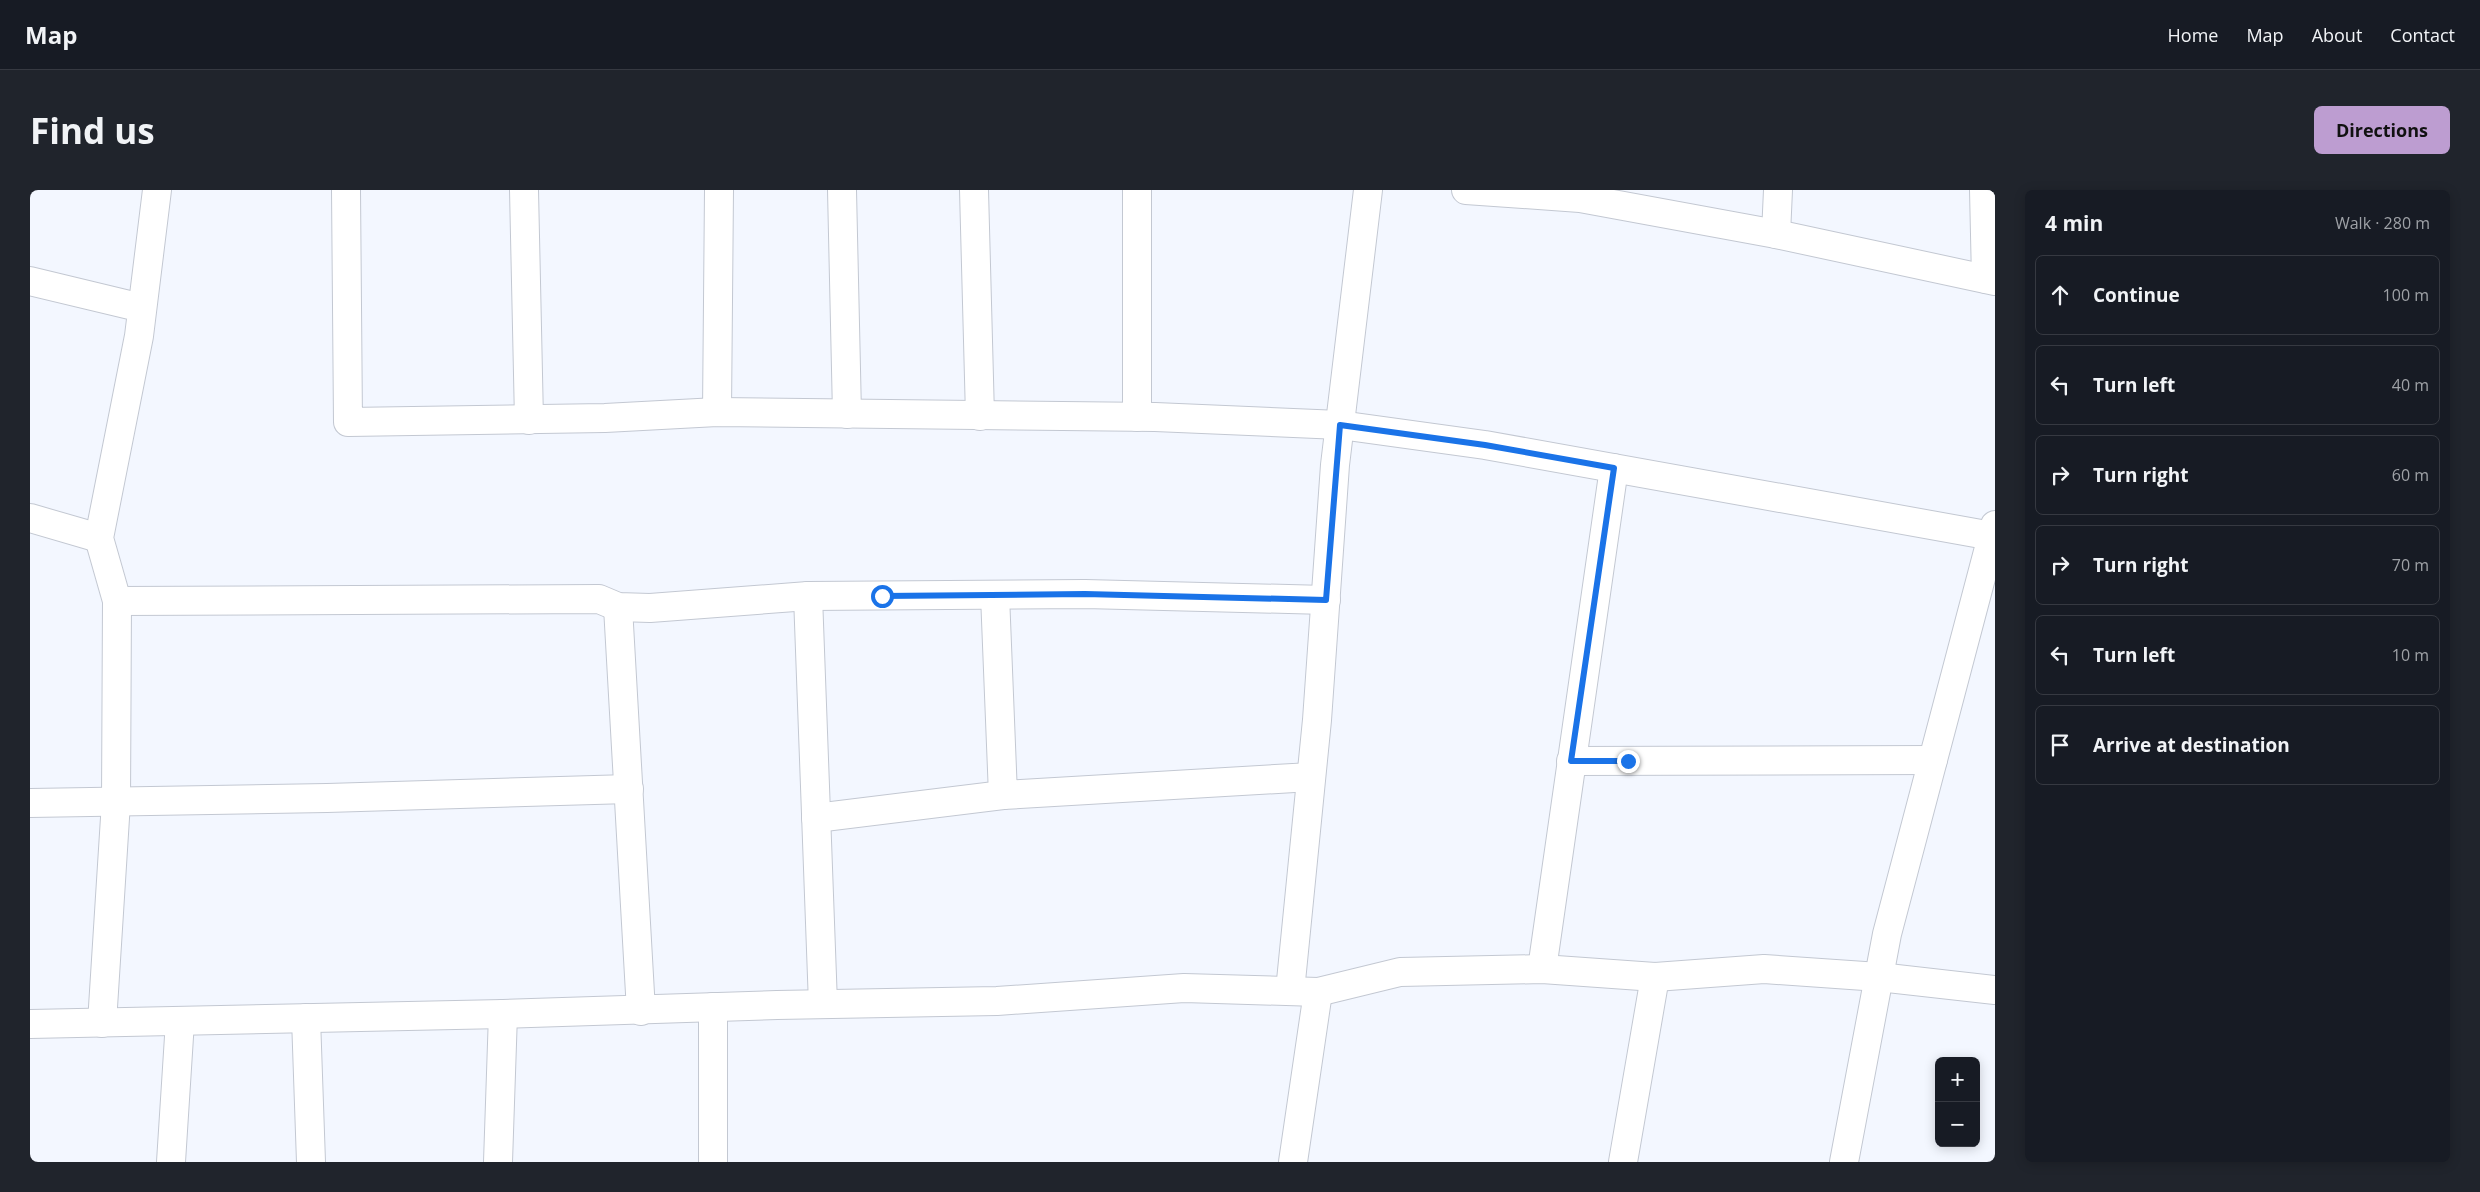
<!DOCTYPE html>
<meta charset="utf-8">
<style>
body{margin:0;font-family:"Open Sans",sans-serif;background:#20242c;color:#f1f3f6}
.controls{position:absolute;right:15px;bottom:15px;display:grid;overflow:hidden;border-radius:8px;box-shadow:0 2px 12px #0003}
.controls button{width:45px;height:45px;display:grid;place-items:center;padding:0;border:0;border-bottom:1px solid #363941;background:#171b24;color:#f1f3f6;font:25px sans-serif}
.stop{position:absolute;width:15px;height:15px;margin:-11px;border:4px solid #1a73e8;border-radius:50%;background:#fff}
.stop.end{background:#1a73e8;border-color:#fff;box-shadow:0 1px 5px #0008}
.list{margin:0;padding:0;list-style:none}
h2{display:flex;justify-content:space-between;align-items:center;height:65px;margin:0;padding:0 20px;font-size:21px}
h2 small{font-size:16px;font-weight:400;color:#9ea1a6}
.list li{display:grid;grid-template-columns:32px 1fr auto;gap:15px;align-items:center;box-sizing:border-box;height:80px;margin:0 10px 10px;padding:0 10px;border:1px solid #363941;border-radius:8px}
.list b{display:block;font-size:19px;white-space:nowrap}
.list em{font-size:16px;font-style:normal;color:#9ea1a6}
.icon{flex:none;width:28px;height:28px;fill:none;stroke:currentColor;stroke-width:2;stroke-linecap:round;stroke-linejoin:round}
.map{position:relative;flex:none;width:1965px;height:972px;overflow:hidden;border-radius:8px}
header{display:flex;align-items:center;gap:30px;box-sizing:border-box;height:70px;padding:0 25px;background:#171b24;border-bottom:1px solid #363941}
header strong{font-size:24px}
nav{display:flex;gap:28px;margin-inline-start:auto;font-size:18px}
.intro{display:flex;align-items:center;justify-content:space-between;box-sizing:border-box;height:120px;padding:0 30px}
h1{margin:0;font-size:35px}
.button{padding:12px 22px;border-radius:8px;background:#bd9dd1;color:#111;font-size:18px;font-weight:700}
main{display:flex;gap:30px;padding:0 30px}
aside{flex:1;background:#171b24;border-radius:8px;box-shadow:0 2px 12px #0003}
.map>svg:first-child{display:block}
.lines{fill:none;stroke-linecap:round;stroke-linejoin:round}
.minor-casing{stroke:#c3c8d2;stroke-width:30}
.tertiary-casing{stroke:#c3c8d2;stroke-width:30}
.minor{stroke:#fff;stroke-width:28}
.tertiary{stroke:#fff;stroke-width:28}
.route{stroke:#1a73e8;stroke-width:6}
</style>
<header>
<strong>Map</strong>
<nav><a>Home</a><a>Map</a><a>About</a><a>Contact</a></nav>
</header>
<div class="intro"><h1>Find us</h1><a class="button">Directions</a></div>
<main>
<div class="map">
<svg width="1965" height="972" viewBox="0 0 1965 972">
<rect width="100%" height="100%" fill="#f3f7ff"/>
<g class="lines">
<!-- minor casing -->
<g class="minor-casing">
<g id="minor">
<path d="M316,0L318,232L575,228L687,222L1125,227L1310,235L1455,255L1962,346"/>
<path d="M494,0L499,230"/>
<path d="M812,0L817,224"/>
<path d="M944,0L950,226"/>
<path d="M1107,0V227"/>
<path d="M1954,0L1956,89"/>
<path d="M1746,44L1748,0"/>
<path d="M0,91L112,118"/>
<path d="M687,222L689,0"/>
<path d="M0,328L69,348"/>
<path d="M965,405L973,605"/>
<path d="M778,406L793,814"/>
<path d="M87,411L569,409L588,417L620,418L778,406L1055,404L1296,410"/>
<path d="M588,417L611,821"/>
<path d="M1541,571L1903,570"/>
<path d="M0,613L297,608L599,599"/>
<path d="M786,628L973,605L1281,587"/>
<path d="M1512,779L1584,278"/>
<path d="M1260,801L1287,530L1305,275L1338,0"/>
<path d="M683,817V972"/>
<path d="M276,828L281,972"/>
<path d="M72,833L86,612L87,411L69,348L109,146L127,0"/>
<path d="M0,834L473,824L747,815L967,811L1154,798L1288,802L1370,782L1512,779L1625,787L1734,779L1849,787L1965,800"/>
<path d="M141,972L150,831"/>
<path d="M468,972L473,824"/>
<path d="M1263,972L1288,802"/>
<path d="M1593,972L1625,787"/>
<path d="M1814,972L1857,744L1965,335"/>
</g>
</g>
<!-- tertiary casing -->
<g class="tertiary-casing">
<path id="tertiary" d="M1436,0L1550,8L1746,44L1965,91"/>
</g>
<!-- minor -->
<use href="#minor" class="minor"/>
<!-- tertiary -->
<use href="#tertiary" class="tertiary"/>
</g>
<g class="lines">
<!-- route -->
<path class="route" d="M852,406L1055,404L1296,410L1310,235L1455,255L1584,278L1541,571H1598"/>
</g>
</svg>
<div class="controls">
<button>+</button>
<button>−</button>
</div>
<div class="stop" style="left:852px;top:406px"></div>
<div class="stop end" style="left:1598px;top:571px"></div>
</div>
<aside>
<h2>4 min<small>Walk · 280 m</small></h2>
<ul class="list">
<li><svg class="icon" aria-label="ahead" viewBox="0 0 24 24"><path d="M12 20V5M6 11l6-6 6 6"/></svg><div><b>Continue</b></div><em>100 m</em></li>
<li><svg class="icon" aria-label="left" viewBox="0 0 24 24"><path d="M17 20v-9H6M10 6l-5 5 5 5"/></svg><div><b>Turn left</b></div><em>40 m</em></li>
<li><svg class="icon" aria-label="right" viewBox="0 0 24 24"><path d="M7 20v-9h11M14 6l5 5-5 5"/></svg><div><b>Turn right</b></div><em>60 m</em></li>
<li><svg class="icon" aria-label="right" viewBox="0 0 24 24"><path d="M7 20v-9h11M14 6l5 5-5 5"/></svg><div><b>Turn right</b></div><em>70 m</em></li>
<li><svg class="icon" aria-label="left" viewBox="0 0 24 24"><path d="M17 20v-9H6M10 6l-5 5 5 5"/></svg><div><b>Turn left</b></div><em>10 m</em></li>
<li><svg class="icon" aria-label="arrive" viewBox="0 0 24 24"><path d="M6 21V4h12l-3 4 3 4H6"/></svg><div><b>Arrive at destination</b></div></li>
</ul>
</aside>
</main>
